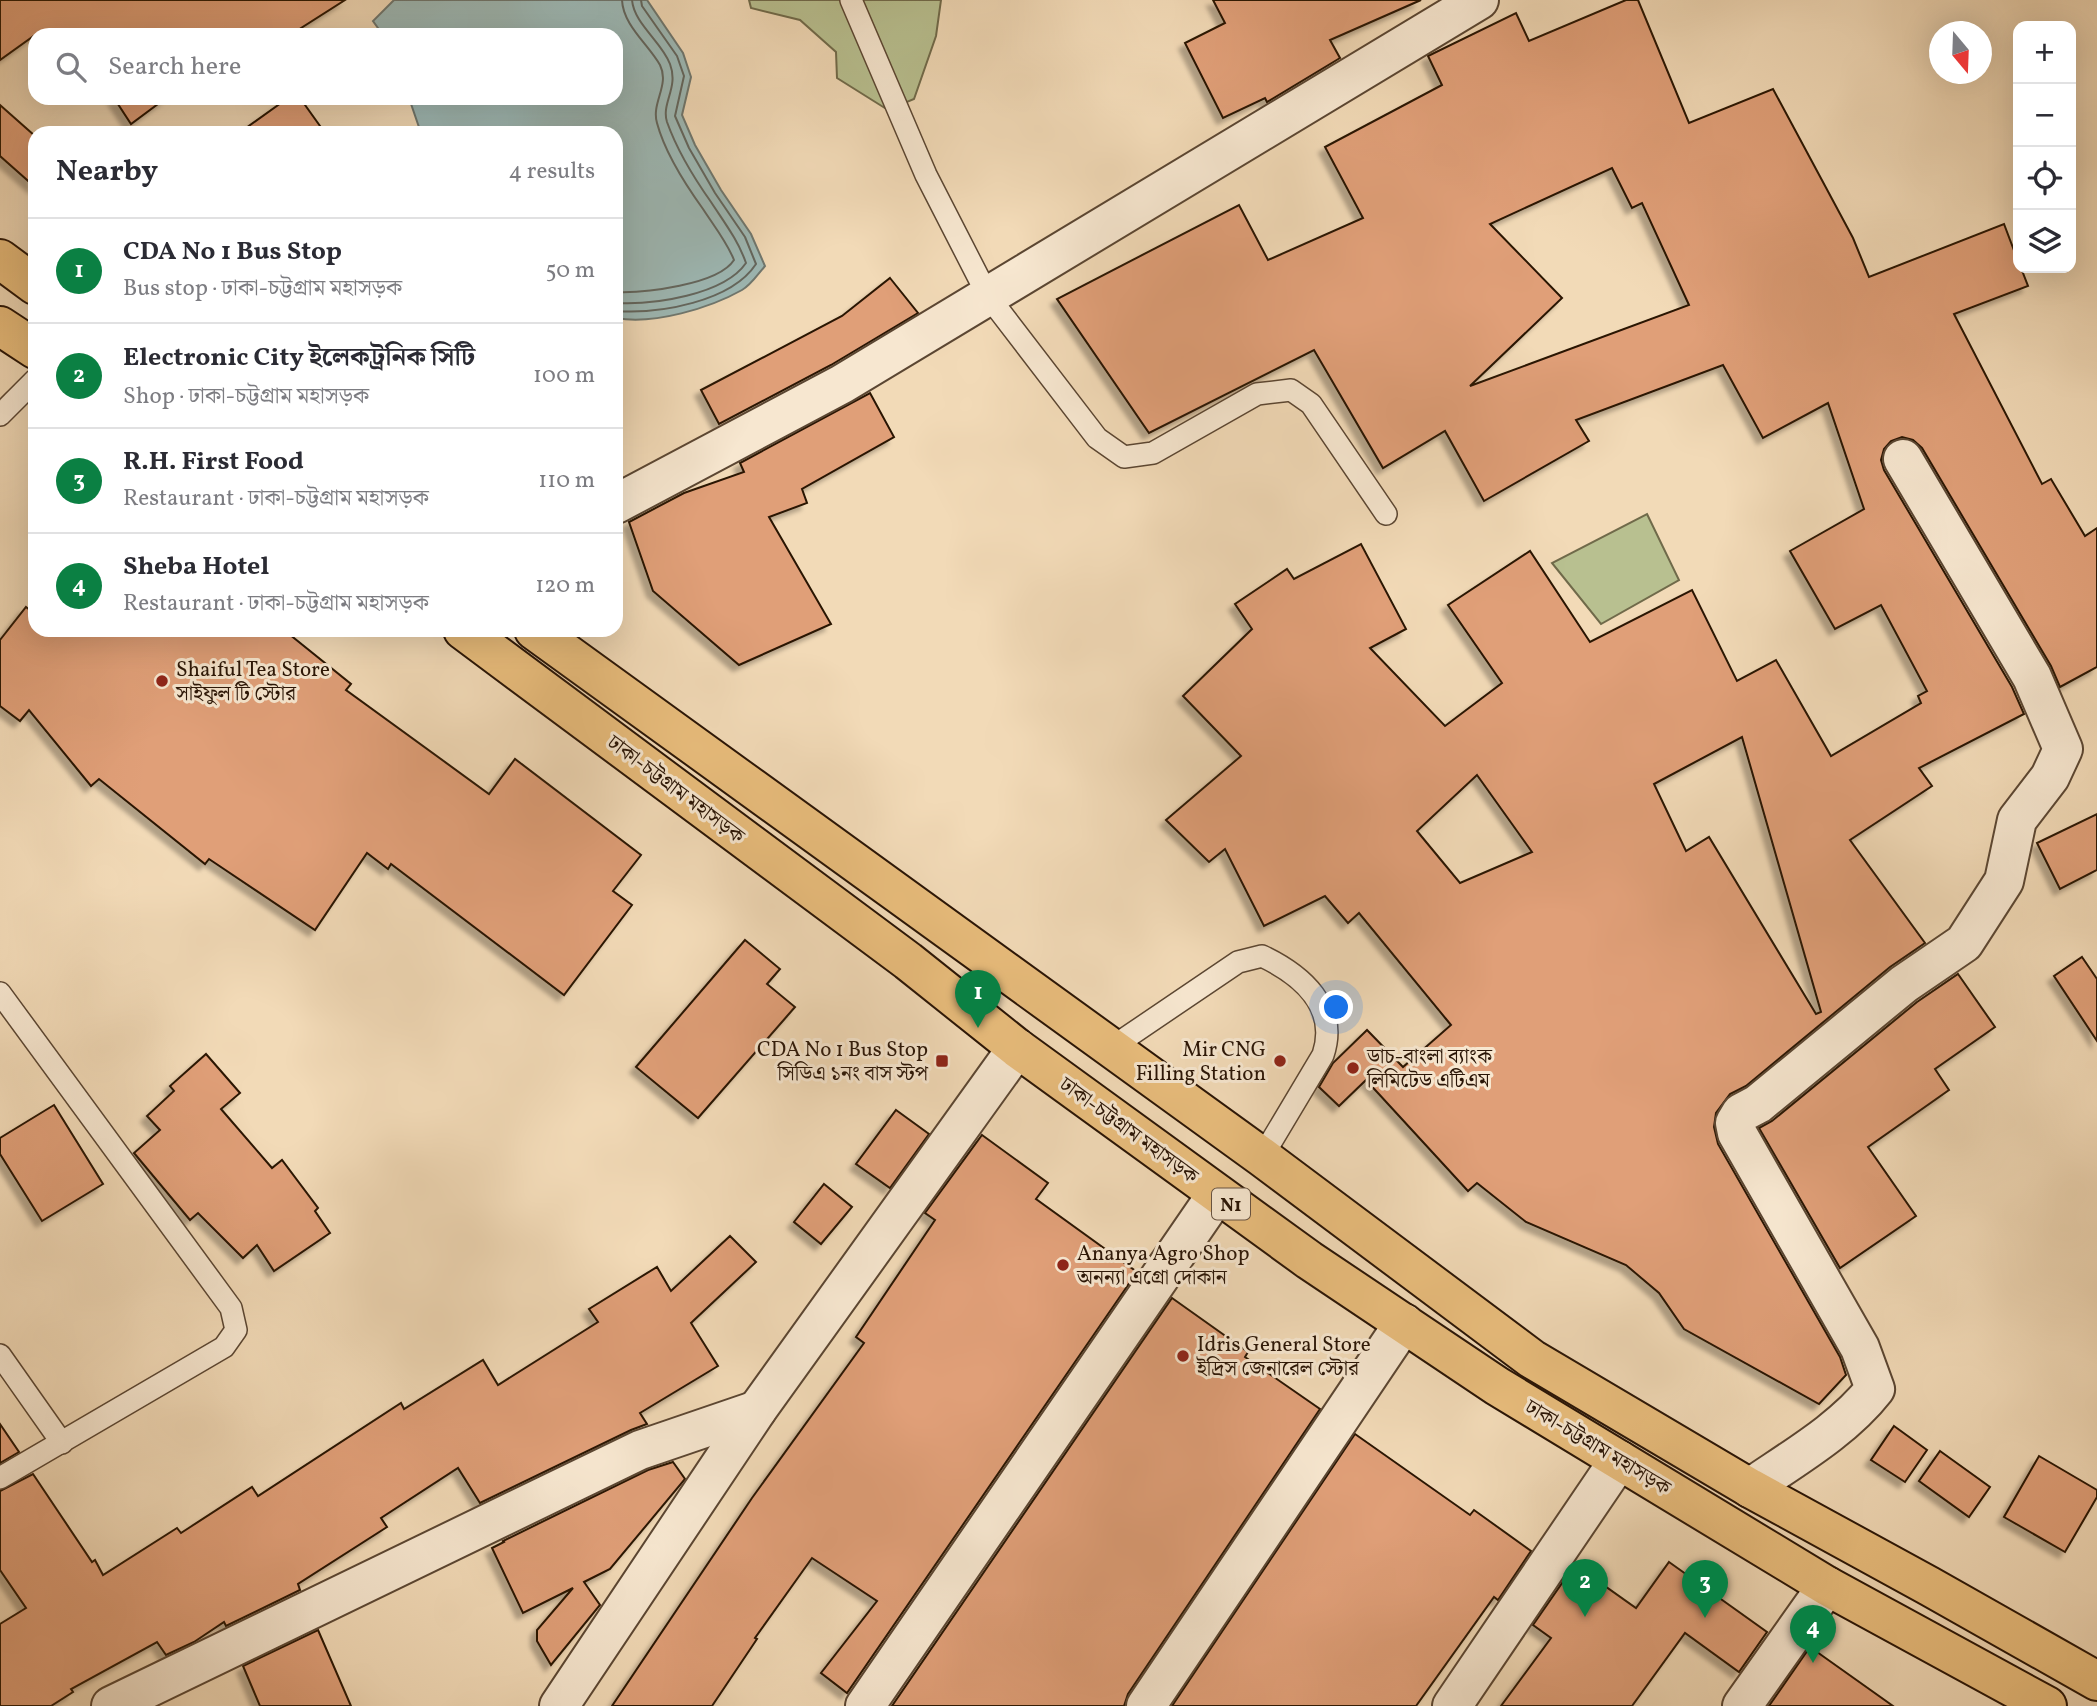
<!DOCTYPE html>
<meta charset="utf-8">
<style>
body{margin:0;font-family:Vollkorn,"Noto Serif Bengali",serif;background:#f7f7f7;color:#2b2b33}
.controls{position:absolute;right:21px;top:21px;display:grid;overflow:hidden;border-radius:14px;box-shadow:0 7px 28px #0002}
.controls button{width:63px;height:63px;display:grid;place-items:center;padding:0;border:0;border-bottom:2px solid #e1e1e2;background:#fff;color:#2b2b33;font:35px sans-serif}
.compass{position:absolute;left:1929px;top:21px;width:63px;height:63px;border-radius:50%;background:#fff;box-shadow:0 7px 28px #0002;rotate:161deg}
.you{position:absolute;left:1337px;top:1008px;width:24px;height:24px;margin:-18px;border:5px solid #fff;border-radius:50%;background:#1a73e8;box-shadow:0 0 0 10px #1a73e833}
.badge{display:grid;place-items:center;width:46px;height:46px;border-radius:50%;background:#0b8043;color:#fff;font-size:23px;font-weight:700}
.pin{position:absolute;translate:-50% -58px;filter:drop-shadow(0 2px 4px #0008)}
.pin::after{content:'';position:absolute;top:37px;width:24px;height:21px;background:inherit;clip-path:polygon(0 0,100% 0,50% 100%)}
.list{margin:0;padding:0;list-style:none}
h2{display:flex;justify-content:space-between;align-items:center;height:91px;margin:0;padding:0 28px;font-size:30px}
h2 small{font-size:23px;font-weight:400;color:#7c7c81}
.list li{display:grid;grid-template-columns:46px 1fr auto;gap:21px;align-items:center;box-sizing:border-box;height:105px;padding:0 28px;border-top:2px solid #e1e1e2}
.list b{display:block;font-size:26px;white-space:nowrap}
.list p{margin:0;font-size:23px;white-space:nowrap;color:#7c7c81}
.list em{font-size:23px;font-style:normal;color:#7c7c81}
.icon{flex:none;width:38px;height:38px;fill:none;stroke:currentColor;stroke-width:2;stroke-linecap:round;stroke-linejoin:round}
.map{position:relative;flex:none;width:2097px;height:1706px;overflow:hidden}
.search{position:absolute;background:#fff;box-shadow:0 7px 28px #0002;left:28px;top:28px;width:595px;height:77px;display:flex;align-items:center;gap:18px;box-sizing:border-box;padding:0 24px;border-radius:21px;color:#7c7c81;font-size:26px}
.panel{position:absolute;background:#fff;box-shadow:0 7px 28px #0002;left:28px;top:126px;width:595px;height:511px;border-radius:21px}
.map>svg:first-child{display:block}
.green{fill:#b8c090;stroke:#706a4a;stroke-width:2}
.water{fill:#9db9b6;stroke:#6f776f;stroke-width:2}
.lines{fill:none;stroke-linecap:round;stroke-linejoin:round}
.shore{stroke:#63665e;stroke-width:2}
.building{fill:#e09f78;stroke:#291405;stroke-width:2;fill-rule:evenodd;filter:url(#shadow)}
.service-casing{stroke:#5b4632;stroke-width:24}
.minor-casing{stroke:#5b4632;stroke-width:42}
.tertiary-casing{stroke:#5b4632;stroke-width:42}
.trunk-casing{stroke:#291405;stroke-width:42}
.service{stroke:#f7e7d0;stroke-width:21}
.minor{stroke:#f7e7d0;stroke-width:38}
.tertiary{stroke:#f7e7d0;stroke-width:38}
.trunk{stroke:#e9bd7c;stroke-width:38}
.poi-dot{fill:#8f2418;stroke:#f7e7d0;stroke-width:2.5}
.labels{text-anchor:middle;stroke-width:6;stroke-linejoin:round;paint-order:stroke}
.shield{fill:#f7e7d0;stroke:#675342;stroke-width:2}
.shield-label{font-size:19px;font-weight:bold;fill:#291405}
.poi-label{font-size:21px;fill:#291405;stroke:#f7e7d0;text-anchor:start}
.street-label{font-size:21px;fill:#291405;stroke:#f7e7d0}
</style>
<div class="map">
<svg width="2097" height="1706" viewBox="0 0 2097 1706">
<defs>
<filter id="shadow"><feDropShadow dx="-6" dy="6" stdDeviation="2" flood-color="#0004"/></filter>
</defs>
<rect width="100%" height="100%" fill="#f2dab7"/>
<filter id="stains"><feTurbulence type="fractalNoise" baseFrequency=".00286" numOctaves="4"/><feColorMatrix values="0 0 0 0 .2 0 0 0 0 .09 0 0 0 0 .02 0 0 0 .5 -.17"/></filter>
<radialGradient id="worn" r=".72"><stop offset=".6" stop-color="#630" stop-opacity="0"/><stop offset="1" stop-color="#630" stop-opacity=".3"/></radialGradient>
<!-- green -->
<g class="green">
<path d="M749,0H941L936,36L914,99L888,110L837,78L836,52L800,20L751,8Z"/>
<path d="M1647,514L1679,580L1601,624L1552,563Z"/>
</g>
<!-- water -->
<path class="water" d="M394,0H647L683,53L691,77L682,115L695,145L721,190L751,234L765,266C758,274 751,285 742,290C710,308 654,325 616,318V133H421L409,98H616V35H383L373,21Z"/>
<g class="lines">
<!-- shore -->
<g class="shore">
<path d="M616,292C644,293 718,285 734,260C727,242 714,226 703,209C685,184 665,153 657,123C651,103 670,85 660,65C648,44 623,25 622,0"/>
<path d="M616,303C653,305 724,295 746,263C738,240 724,222 711,202C694,178 677,150 667,122C661,103 679,88 670,64C662,42 634,24 632,0"/>
<path d="M616,311C659,314 731,302 756,264L745,237L715,193L689,148L675,116L684,76L677,56L642,6L641,0"/>
</g>
</g>
<!-- building -->
<g class="building">
<path d="M0,0H345L290,35H35L0,60Z"/>
<path d="M1213,0H1421L1330,40L1340,58L1267,102L1265,98L1223,118L1185,43L1225,23Z"/>
<path d="M1626,0H1638L1689,123L1773,89L1853,238L1869,277L2004,224L2018,261V268H2021L2028,286L1954,314L2042,484L2051,479L2085,536L2097,528V667L2060,687L2051,666L1922,448L1913,440L1902,437L1891,441L1884,449L1881,460L1884,470L2012,687L2024,714L1919,768L1932,786L1850,840L1925,943L1890,967L1746,1086L1730,1094L1716,1113L1714,1127L1718,1144L1840,1357L1846,1375L1819,1404L1684,1329L1659,1293L1626,1265L1526,1222L1477,1183L1468,1191L1366,1080L1339,1106L1319,1087L1333,1063L1367,1030L1403,1067L1451,1025L1359,913L1348,923L1325,896L1264,926L1225,849L1209,862L1166,820L1241,756L1183,696L1252,629L1235,604L1287,569L1294,579L1361,544L1406,629L1370,648L1445,726L1502,683L1448,605L1530,551L1590,642L1692,590L1737,681L1776,660L1831,756L1921,703L1918,696L1927,691L1881,605L1835,629L1790,551L1864,509L1828,403L1763,438L1723,365L1576,420L1589,441L1484,501L1445,431L1383,468L1314,350L1149,433L1057,299L1239,205L1268,260L1363,218L1325,147L1442,85L1428,56L1516,13L1529,41ZM1612,168L1632,208L1642,203L1689,305L1470,386L1562,298L1490,224ZM1742,737L1821,1012L1816,1014L1709,837L1686,851L1654,784ZM1477,775L1532,852L1460,883L1417,831Z"/>
<path d="M114,98H166L131,124Z"/>
<path d="M288,98H300L325,133H239Z"/>
<path d="M0,105L35,136V187L0,156Z"/>
<path d="M890,278L918,313L831,365L719,424L701,390L842,316Z"/>
<path d="M870,393L894,437L802,489L807,503L769,517L831,624L739,665L653,591L629,522L684,493L744,472L740,463Z"/>
<path d="M26,607L35,614V630H284L351,684L346,690L489,794L515,759L641,855L613,891L632,905L564,995L391,864L388,869L367,853L315,930L209,859L205,864L99,779L91,786L29,710L20,721L0,706V640Z"/>
<path d="M2097,814V870L2060,889L2037,843Z"/>
<path d="M745,940L780,969L767,984L795,1007L698,1118L636,1067Z"/>
<path d="M2082,957L2097,979V1041L2054,976Z"/>
<path d="M1958,974L1995,1027L1935,1069L1949,1090L1868,1147L1916,1216L1840,1268L1759,1128L1772,1121L1917,1002Z"/>
<path d="M206,1054L240,1093L221,1109L272,1168L282,1160L318,1208L315,1211L330,1233L274,1271L257,1245L243,1258L198,1213L190,1220L134,1153L160,1130L147,1116L174,1091L170,1086Z"/>
<path d="M54,1105L103,1184L42,1221L0,1154V1138Z"/>
<path d="M896,1110L929,1134L890,1188L856,1164Z"/>
<path d="M982,1135L1048,1183L1036,1199L1137,1272L847,1693L821,1673L877,1601L812,1558L755,1638L757,1639L712,1706H612L752,1498L864,1343L856,1337L935,1220L925,1213Z"/>
<path d="M824,1184L852,1207L821,1244L794,1222Z"/>
<path d="M730,1236L756,1262L691,1323L718,1366L640,1413L647,1424L631,1430L480,1503L458,1468L381,1518L387,1527L298,1584L300,1590L226,1626L224,1622L194,1642L166,1655L157,1642L71,1689L73,1692L51,1706H0V1624L26,1608L0,1570V1491L33,1474L92,1562L95,1560L103,1575L177,1528L181,1533L252,1487L258,1496L401,1403L404,1409L483,1360L498,1385L598,1322L589,1309L657,1267L671,1291Z"/>
<path d="M1172,1298L1248,1352L1245,1357L1320,1409L1128,1694L1124,1706H892Z"/>
<path d="M0,1424L19,1452L0,1463Z"/>
<path d="M1894,1426L1927,1450L1905,1482L1871,1460Z"/>
<path d="M1355,1434L1470,1515L1474,1510L1531,1551L1498,1600L1494,1597L1416,1706H1172Z"/>
<path d="M1940,1451L1990,1487L1969,1517L1919,1481Z"/>
<path d="M2039,1456L2097,1490V1497L2065,1552L2004,1517Z"/>
<path d="M673,1462L685,1479L610,1569L584,1582L600,1605L551,1665L537,1641V1630L573,1588L523,1613L492,1548L504,1542L503,1541L648,1470Z"/>
<path d="M1669,1562L1767,1632L1739,1672L1685,1633L1632,1706H1501L1551,1638L1533,1625L1567,1576L1577,1583L1585,1572L1636,1608Z"/>
<path d="M318,1630L351,1706H260L243,1666Z"/>
<path d="M1810,1647L1893,1706H1769Z"/>
</g>
<g class="lines">
<!-- service casing -->
<g class="service-casing">
<g id="service">
<path d="M851,0L926,175L988,296L1097,438L1124,457L1153,453L1257,394L1291,390L1311,404L1386,514"/>
<path d="M0,415L35,380"/>
<path d="M0,993L231,1308L236,1330L224,1347L0,1478"/>
<path d="M1111,1048L1238,962L1262,956C1302,975 1339,1007 1323,1055L1262,1157"/>
<path d="M0,1355L62,1443"/>
</g>
</g>
<!-- minor casing -->
<g class="minor-casing">
<g id="minor">
<path d="M616,504L842,384L1479,0"/>
<path d="M1750,1488C1792,1459 1843,1430 1875,1389L1860,1348L1737,1133L1735,1123L1741,1113L1758,1104L1904,984L1964,943L2004,881L2017,820L2050,777L2063,749L2032,677L1903,459"/>
<path d="M111,1706L640,1450L757,1410"/>
<path d="M865,1706L1217,1194"/>
<path d="M1146,1706L1404,1323"/>
<path d="M1452,1706L1619,1460"/>
<path d="M1742,1706L1827,1586"/>
</g>
</g>
<!-- tertiary casing -->
<g class="tertiary-casing">
<path id="tertiary" d="M559,1706L757,1410L1017,1048"/>
</g>
<!-- trunk casing -->
<g class="trunk-casing">
<g id="trunk">
<path d="M0,259L35,285"/>
<path d="M0,326L35,349"/>
<path d="M463,630L908,961L1017,1048L1309,1260L1497,1386L1619,1460L1827,1586L2047,1706"/>
<path d="M534,630L1262,1157L1532,1359L1750,1488L1929,1586L2097,1681"/>
</g>
</g>
<!-- service -->
<use href="#service" class="service"/>
<!-- minor -->
<use href="#minor" class="minor"/>
<!-- tertiary -->
<use href="#tertiary" class="tertiary"/>
<!-- trunk -->
<use href="#trunk" class="trunk"/>
</g>
<!-- markers -->
<g class="poi-dot">
<circle cx="162" cy="681" r="7"/>
<rect x="935" y="1054" width="14" height="14" rx="3.5"/>
<circle cx="1280" cy="1061" r="7"/>
<circle cx="1353" cy="1068" r="7"/>
<circle cx="1063" cy="1265" r="7"/>
<circle cx="1183" cy="1356" r="7"/>
</g>
<g class="labels">
<!-- shield labels -->
<rect class="shield" x="1212" y="1188.5" width="38" height="31" rx="5"/>
<g class="shield-label">
<text x="1231" y="1211">N1</text>
</g>
<!-- poi labels -->
<g class="poi-label">
<text x="176" y="676">Shaiful Tea Store<tspan x="176" dy="24">সাইফুল টি স্টোর</tspan></text>
<text x="928" y="1056" text-anchor="end">CDA No 1 Bus Stop<tspan x="928" dy="24">সিডিএ ১নং বাস স্টপ</tspan></text>
<text x="1266" y="1056" text-anchor="end">Mir CNG<tspan x="1266" dy="24">Filling Station</tspan></text>
<text x="1367" y="1063">ডাচ-বাংলা ব্যাংক<tspan x="1367" dy="24">লিমিটেড এটিএম</tspan></text>
<text x="1077" y="1260">Ananya Agro Shop<tspan x="1077" dy="24">অনন্যা এগ্রো দোকান</tspan></text>
<text x="1197" y="1351">Idris General Store<tspan x="1197" dy="24">ইদ্রিস জেনারেল স্টোর</tspan></text>
</g>
<!-- street labels -->
<g class="street-label">
<text transform="translate(676 789) rotate(37)" y="7">ঢাকা-চট্টগ্রাম মহাসড়ক</text>
<text transform="translate(1129 1130) rotate(36)" y="7">ঢাকা-চট্টগ্রাম মহাসড়ক</text>
<text transform="translate(1598 1447) rotate(31)" y="7">ঢাকা-চট্টগ্রাম মহাসড়ক</text>
</g>
</g>
<rect width="100%" height="100%" filter="url(#stains)"/>
<rect width="100%" height="100%" fill="url(#worn)"/>
</svg>
<div class="controls">
<button>+</button>
<button>−</button>
<button><svg class="icon" aria-label="locate" viewBox="0 0 24 24"><circle cx="12" cy="12" r="6"/><path d="M12 2v4M12 18v4M2 12h4M18 12h4"/></svg></button>
<button><svg class="icon" aria-label="layers" viewBox="0 0 24 24"><path d="M12 4l9 5-9 5-9-5zM3 14l9 5 9-5"/></svg></button>
</div>
<svg class="compass" viewBox="-18 -18 36 36"><path d="M0-13l5 13h-10z" fill="#e53935"/><path d="M0 13l5-13h-10z" fill="#7c7c81"/></svg>
<div class="you"></div>
<div class="pin badge" style="left:978px;top:1028px">1</div>
<div class="pin badge" style="left:1585px;top:1617px">2</div>
<div class="pin badge" style="left:1705px;top:1618px">3</div>
<div class="pin badge" style="left:1813px;top:1663px">4</div>
<div class="search"><svg class="icon" aria-label="search" viewBox="0 0 24 24"><circle cx="10" cy="10" r="6"/><path d="M15 15l6 6"/></svg>Search here</div>
<section class="panel">
<h2>Nearby<small>4 results</small></h2>
<ul class="list">
<li><span class="badge">1</span><div><b>CDA No 1 Bus Stop</b><p>Bus stop · ঢাকা-চট্টগ্রাম মহাসড়ক</p></div><em>50 m</em></li>
<li><span class="badge">2</span><div><b>Electronic City ইলেকট্রনিক সিটি</b><p>Shop · ঢাকা-চট্টগ্রাম মহাসড়ক</p></div><em>100 m</em></li>
<li><span class="badge">3</span><div><b>R.H. First Food</b><p>Restaurant · ঢাকা-চট্টগ্রাম মহাসড়ক</p></div><em>110 m</em></li>
<li><span class="badge">4</span><div><b>Sheba Hotel</b><p>Restaurant · ঢাকা-চট্টগ্রাম মহাসড়ক</p></div><em>120 m</em></li>
</ul>
</section>
</div>
